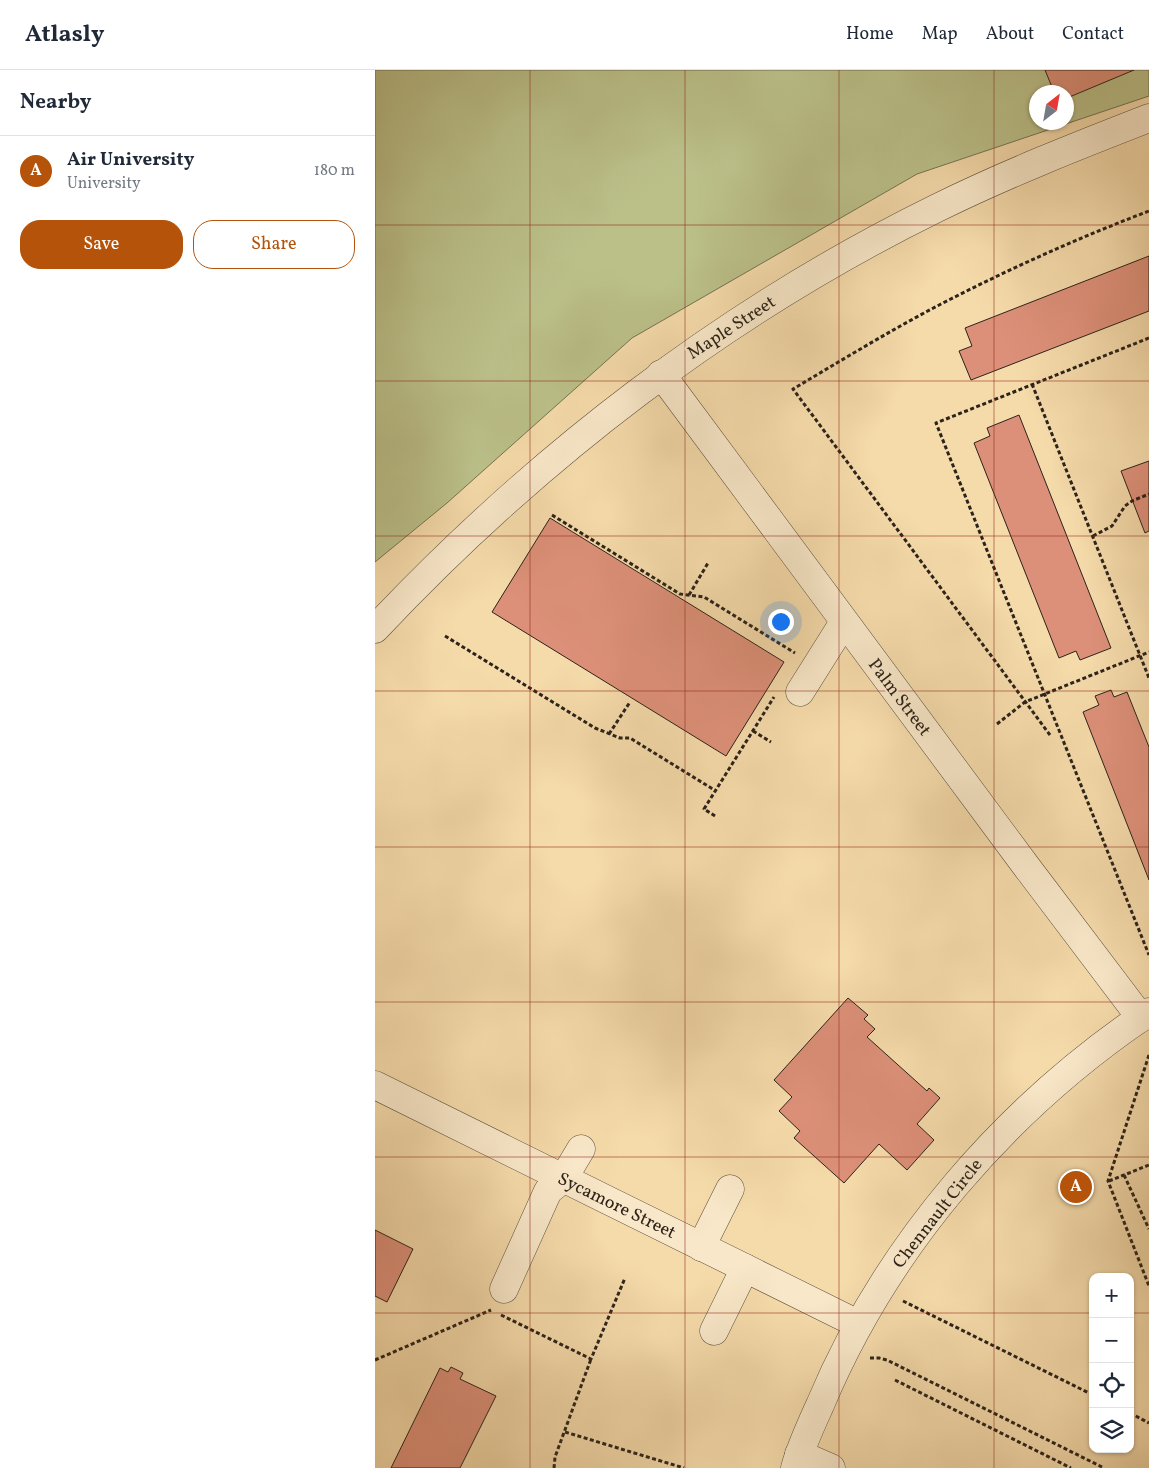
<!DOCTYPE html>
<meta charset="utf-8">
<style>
body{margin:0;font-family:Vollkorn,serif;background:#f6f6f7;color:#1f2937}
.controls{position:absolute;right:15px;bottom:15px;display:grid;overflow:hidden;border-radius:10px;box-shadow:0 1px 4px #0004}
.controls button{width:45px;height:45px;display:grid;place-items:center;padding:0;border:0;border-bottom:1px solid #e0e1e3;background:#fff;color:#1f2937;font:25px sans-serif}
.compass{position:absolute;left:654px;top:15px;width:45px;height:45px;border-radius:50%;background:#fff;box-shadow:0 1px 4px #0004;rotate:31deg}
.you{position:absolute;left:405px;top:551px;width:18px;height:18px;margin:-12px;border:4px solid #fff;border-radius:50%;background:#1a73e8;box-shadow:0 0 0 8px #1a73e833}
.badge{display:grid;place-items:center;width:32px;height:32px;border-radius:50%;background:#b45309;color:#fff;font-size:16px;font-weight:700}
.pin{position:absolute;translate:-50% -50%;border:2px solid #fff;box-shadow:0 1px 5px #0006}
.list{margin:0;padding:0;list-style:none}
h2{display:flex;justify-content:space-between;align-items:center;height:65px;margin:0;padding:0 20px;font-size:21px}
h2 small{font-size:16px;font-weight:400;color:#747a83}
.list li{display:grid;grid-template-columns:32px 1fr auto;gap:15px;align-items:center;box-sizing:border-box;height:70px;padding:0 20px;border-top:1px solid #e0e1e3}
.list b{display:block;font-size:19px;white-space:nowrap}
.list p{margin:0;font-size:16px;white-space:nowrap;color:#747a83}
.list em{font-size:16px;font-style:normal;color:#747a83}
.actions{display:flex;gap:10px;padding:15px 20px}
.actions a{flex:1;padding:11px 0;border:1px solid #b45309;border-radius:20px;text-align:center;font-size:18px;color:#b45309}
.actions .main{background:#b45309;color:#fff}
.icon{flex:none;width:28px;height:28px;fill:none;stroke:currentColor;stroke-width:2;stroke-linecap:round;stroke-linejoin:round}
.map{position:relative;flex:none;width:774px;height:1398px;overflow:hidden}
header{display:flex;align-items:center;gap:30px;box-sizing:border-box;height:70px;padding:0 25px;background:#fff;border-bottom:1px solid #e0e1e3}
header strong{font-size:24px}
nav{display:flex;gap:28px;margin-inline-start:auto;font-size:18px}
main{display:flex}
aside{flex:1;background:#fff}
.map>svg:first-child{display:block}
.green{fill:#bbc089;stroke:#747252;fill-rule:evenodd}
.building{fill:#dd9079;stroke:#2c231a}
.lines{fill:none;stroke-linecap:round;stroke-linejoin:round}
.minor-casing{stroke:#5e513e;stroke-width:29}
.path{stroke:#2c231a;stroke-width:3;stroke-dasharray:4 2.5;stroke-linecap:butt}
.minor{stroke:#f8e7c8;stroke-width:28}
.grid{fill:none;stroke:#8f2418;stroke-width:1;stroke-opacity:0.55}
.labels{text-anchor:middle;stroke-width:4;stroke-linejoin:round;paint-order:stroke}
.street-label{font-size:18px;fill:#2c231a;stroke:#f8e7c8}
</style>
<header>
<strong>Atlasly</strong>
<nav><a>Home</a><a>Map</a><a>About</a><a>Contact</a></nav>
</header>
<main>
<aside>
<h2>Nearby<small></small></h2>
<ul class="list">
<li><span class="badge">A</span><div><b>Air University</b><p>University</p></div><em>180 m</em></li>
</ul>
<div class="actions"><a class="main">Save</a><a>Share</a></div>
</aside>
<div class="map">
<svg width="774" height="1398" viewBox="0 0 774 1398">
<rect width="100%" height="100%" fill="#f5daaa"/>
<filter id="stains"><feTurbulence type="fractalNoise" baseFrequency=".004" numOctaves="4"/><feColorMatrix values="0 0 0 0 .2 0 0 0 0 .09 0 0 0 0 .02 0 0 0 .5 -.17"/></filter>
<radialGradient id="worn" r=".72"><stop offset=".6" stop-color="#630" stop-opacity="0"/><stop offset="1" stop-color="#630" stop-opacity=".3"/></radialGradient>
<!-- green -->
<path class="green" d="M0,0H774V26L542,104L257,268L72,433L0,492ZM662,22H692V52H662Z"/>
<!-- building -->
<g class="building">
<path d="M670,0H759L692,28V22H679Z"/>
<path d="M774,186V241L596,310L584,281L597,276L590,258Z"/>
<path d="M644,345L736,578L705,590L701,581L684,588L599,373L615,366L612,358Z"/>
<path d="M774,391V461L770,463L746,401Z"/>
<path d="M175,448L409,592L351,686L117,542Z"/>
<path d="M736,620L739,627L752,622L774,677V810L708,642L724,635L720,626Z"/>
<path d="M473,928L493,945L489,949L500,959L492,967L552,1021L554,1018L565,1028L542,1054L559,1070L532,1100L504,1074L469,1113L419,1068L425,1061L404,1041L417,1027L399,1010Z"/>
<path d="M0,1160L38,1179L12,1232L0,1226Z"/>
<path d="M76,1297L88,1303L85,1309L121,1326L85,1398H16L65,1298L73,1302Z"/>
</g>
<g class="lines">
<!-- minor casing -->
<g class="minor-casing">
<g id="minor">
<path d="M286,304L651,796L766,948"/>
<path d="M0,559C161,388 350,242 562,138C631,104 702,76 774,48"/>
<path d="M425,622L469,552"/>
<path d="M0,1015L483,1254"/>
<path d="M326,1177L355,1119"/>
<path d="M129,1219L173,1121L188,1109L206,1079"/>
<path d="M339,1261L370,1198"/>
<path d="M424,1384L456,1398"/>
<path d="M420,1398C426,1376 436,1355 445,1335C512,1175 631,1038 774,942"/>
</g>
</g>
<!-- path -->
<g class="path">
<path d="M774,268L561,353L774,885"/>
<path d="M657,314L774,608"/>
<path d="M177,445L305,524L329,527L420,583"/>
<path d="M718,466L737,456L750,436L757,431L774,424"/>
<path d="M314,525L333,493"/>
<path d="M70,566L220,658L245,668H255L341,721"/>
<path d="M622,654L650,632L774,582"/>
<path d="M378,661L396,672"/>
<path d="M234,664L255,632"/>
<path d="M675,665L418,319C467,290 516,260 566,234C634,199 703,168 774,141"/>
<path d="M340,746L329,739L399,627"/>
<path d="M774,985L733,1111L774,1216"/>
<path d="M749,1105L774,1159"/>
<path d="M734,1111L774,1095"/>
<path d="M528,1231L718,1325"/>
<path d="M126,1245L216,1289L250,1208"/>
<path d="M495,1288H504L512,1290L729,1398"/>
<path d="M0,1290L116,1240"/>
<path d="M520,1310L696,1398"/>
<path d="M755,1343L774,1353"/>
<path d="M190,1362L309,1398"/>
<path d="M179,1398L180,1387L216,1289"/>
</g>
<!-- minor -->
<use href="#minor" class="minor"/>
</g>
<!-- grid -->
<path class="grid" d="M155,0V1398M310,0V1398M464,0V1398M619,0V1398M0,155H774M0,311H774M0,466H774M0,621H774M0,777H774M0,932H774M0,1087H774M0,1243H718M755,1243H774"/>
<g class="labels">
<!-- street labels -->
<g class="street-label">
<text transform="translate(356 257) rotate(-33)" y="6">Maple Street</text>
<text transform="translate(525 627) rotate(53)" y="6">Palm Street</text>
<text transform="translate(242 1135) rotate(26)" y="6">Sycamore Street</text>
<text transform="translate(562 1143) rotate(-52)" y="6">Chennault Circle</text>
</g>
</g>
<rect width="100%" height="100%" filter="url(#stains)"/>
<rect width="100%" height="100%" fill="url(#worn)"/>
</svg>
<div class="controls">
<button>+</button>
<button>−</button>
<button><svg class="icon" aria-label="locate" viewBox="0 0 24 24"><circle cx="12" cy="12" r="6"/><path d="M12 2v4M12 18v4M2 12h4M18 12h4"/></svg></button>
<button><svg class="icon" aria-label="layers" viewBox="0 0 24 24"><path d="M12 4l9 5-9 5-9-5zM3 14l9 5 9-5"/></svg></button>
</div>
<svg class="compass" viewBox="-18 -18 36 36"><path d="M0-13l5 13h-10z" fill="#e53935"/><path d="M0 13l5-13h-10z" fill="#747a83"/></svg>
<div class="you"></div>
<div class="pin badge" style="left:701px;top:1117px">A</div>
</div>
</main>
